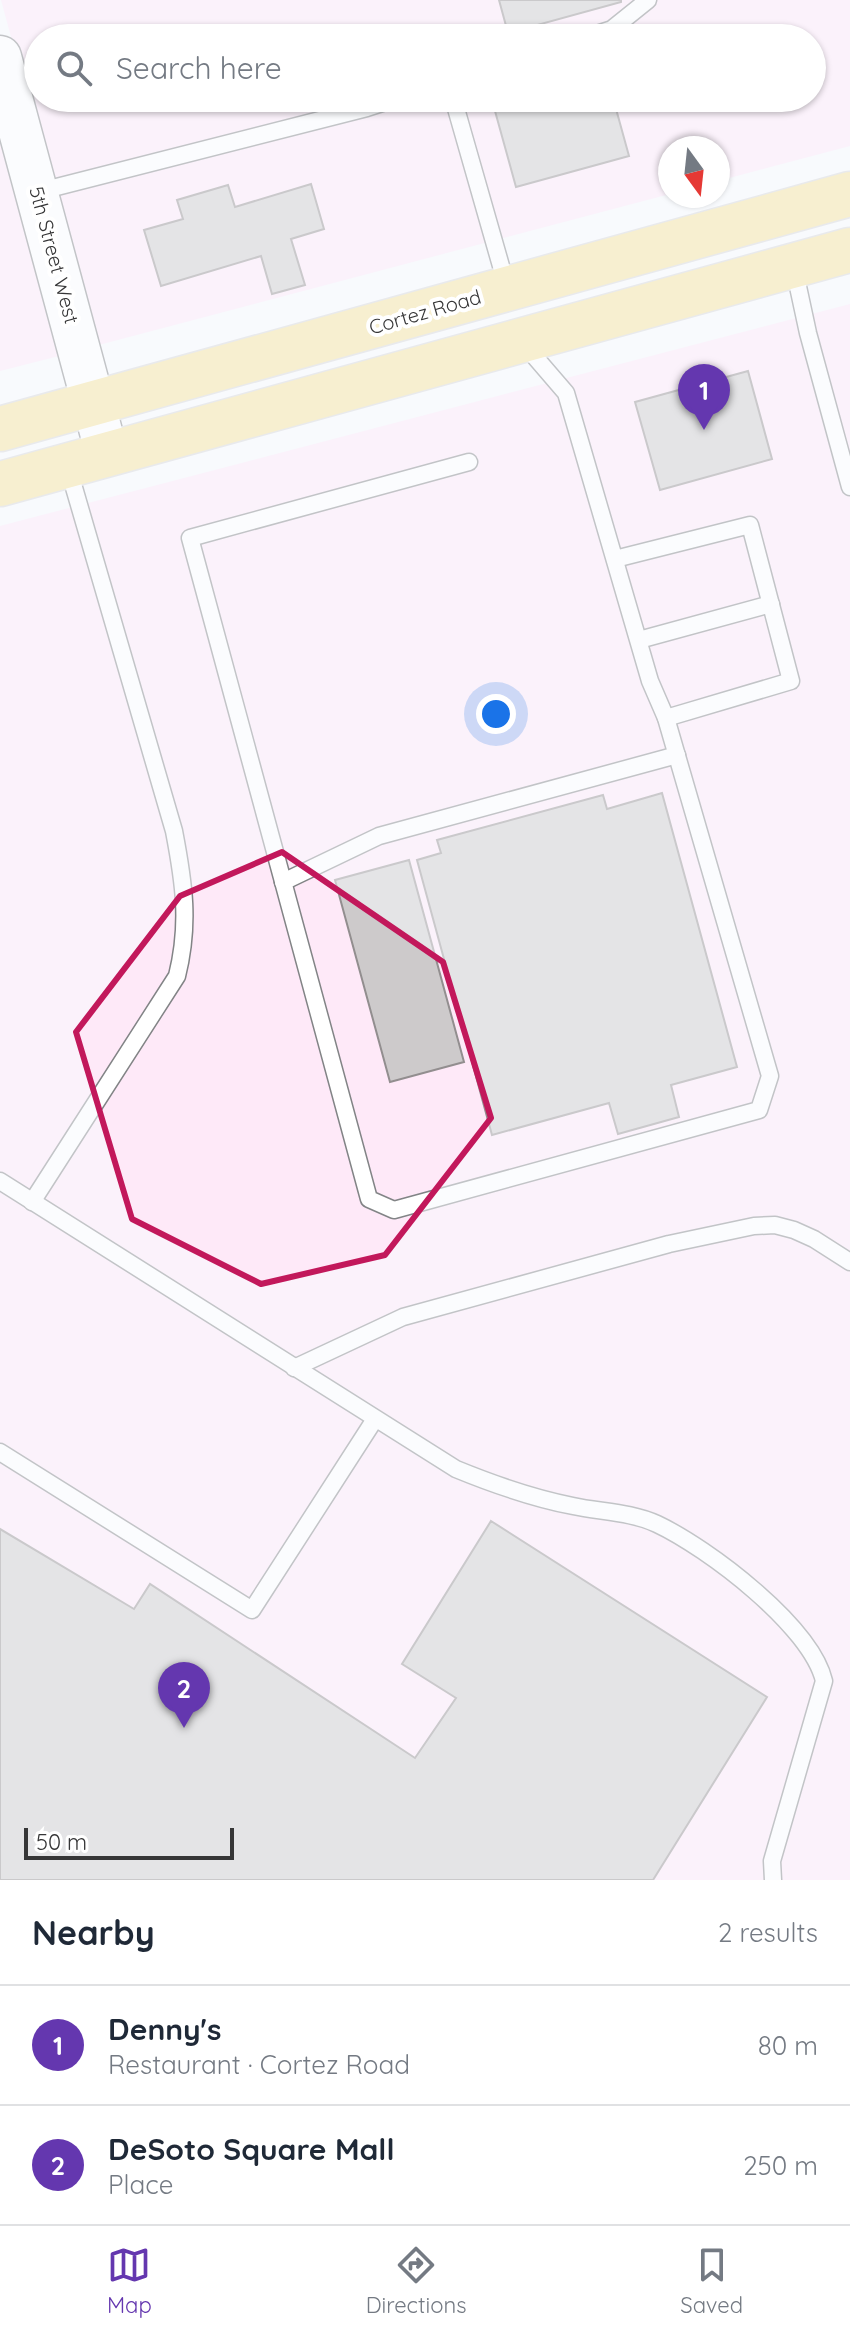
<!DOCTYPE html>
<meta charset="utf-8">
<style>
body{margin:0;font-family:Quicksand,sans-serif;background:#f2f2f3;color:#1f2937}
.compass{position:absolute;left:658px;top:136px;width:72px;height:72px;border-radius:50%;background:#fff;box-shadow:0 2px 6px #0004;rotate:165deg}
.scale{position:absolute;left:24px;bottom:20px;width:210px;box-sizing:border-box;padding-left:8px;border:4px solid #363637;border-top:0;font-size:22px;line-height:28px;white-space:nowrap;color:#363637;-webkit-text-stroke:6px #fff;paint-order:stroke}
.you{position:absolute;left:496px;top:714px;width:28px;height:28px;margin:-20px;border:6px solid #fff;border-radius:50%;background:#1a73e8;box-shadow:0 0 0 12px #1a73e833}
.badge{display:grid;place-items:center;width:52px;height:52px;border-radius:50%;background:#6437af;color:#fff;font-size:26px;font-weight:700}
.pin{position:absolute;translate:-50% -66px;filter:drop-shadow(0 2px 4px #0008)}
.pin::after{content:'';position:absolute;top:42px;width:28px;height:24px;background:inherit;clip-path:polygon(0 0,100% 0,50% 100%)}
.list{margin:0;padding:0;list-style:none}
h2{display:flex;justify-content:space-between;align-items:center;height:104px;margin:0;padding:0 32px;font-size:34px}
h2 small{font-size:26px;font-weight:400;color:#747a83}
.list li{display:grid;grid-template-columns:52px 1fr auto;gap:24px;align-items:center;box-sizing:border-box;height:120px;padding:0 32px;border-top:2px solid #e0e1e3}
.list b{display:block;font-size:30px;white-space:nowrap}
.list p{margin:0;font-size:26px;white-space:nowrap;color:#747a83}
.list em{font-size:26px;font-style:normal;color:#747a83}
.icon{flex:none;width:44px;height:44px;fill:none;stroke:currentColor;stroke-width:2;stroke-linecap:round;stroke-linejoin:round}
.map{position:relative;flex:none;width:850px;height:1880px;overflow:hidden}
.search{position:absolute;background:#fff;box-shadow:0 2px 6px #0004;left:24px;right:24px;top:24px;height:88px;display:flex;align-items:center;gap:20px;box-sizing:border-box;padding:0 28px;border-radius:44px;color:#747a83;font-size:30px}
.sheet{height:344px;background:#fff}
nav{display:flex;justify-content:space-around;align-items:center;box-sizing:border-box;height:112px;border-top:2px solid #e0e1e3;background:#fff;font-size:22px;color:#747a83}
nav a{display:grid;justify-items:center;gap:4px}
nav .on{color:#6437af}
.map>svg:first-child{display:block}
.commercial{fill:#fee9f8;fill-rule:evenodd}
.building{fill:#cdcacb;stroke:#928e8f;stroke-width:2}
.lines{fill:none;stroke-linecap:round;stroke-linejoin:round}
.service-casing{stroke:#828486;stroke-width:19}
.tertiary-casing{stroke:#828486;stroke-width:45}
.primary-casing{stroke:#d7d7d7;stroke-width:47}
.service{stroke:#fff;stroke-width:16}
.tertiary{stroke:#fff;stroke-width:42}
.primary{stroke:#f5e29a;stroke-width:44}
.marked{fill:none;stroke:#c2185b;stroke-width:6;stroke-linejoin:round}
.labels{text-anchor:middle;stroke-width:8;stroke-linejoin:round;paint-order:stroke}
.street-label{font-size:20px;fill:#363637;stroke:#fff}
</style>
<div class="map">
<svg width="850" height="1880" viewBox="0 0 850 1880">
<rect width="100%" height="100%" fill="#f8fafd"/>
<!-- commercial -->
<g class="commercial">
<path d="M1,0H850V146L718,181V148H670V194L95,346ZM38,38H812V98H38Z"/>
<path d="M0,112L67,354L0,371Z"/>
<path d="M850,304V1880H0V526Z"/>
</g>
<!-- building -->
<g class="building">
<path d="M499,0H621V2L508,33Z"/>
<path d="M506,98H527L528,103L548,98H613L629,156L516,187L495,111L509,108Z"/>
<path d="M311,184L324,229L291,239L305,285L272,294L261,256L161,286L144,230L183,219L177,200L228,185L235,207Z"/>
<path d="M748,371L772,459L660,490L635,402Z"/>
<path d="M662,793L737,1067L671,1085L679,1117L618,1134L609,1103L492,1135L417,860L441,853L437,840L603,795L607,809Z"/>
<path d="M409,860L464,1062L390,1082L335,880Z"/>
<path d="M491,1521L767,1697L653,1880H0V1529L134,1609L150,1584L415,1758L456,1698L402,1664Z"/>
</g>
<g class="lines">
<!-- service casing -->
<g class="service-casing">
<g id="service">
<path d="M584,38L612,29L648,0"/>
<path d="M453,98L507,287"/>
<path d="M37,192L367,108L398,98"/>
<path d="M794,268L808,333L850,487"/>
<path d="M469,462L190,538L369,1199L394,1210L759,1110L770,1076L666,718L650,681L566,393L523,343"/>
<path d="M615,559L750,525L791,681L666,718"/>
<path d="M639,640L771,604"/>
<path d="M283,882L379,836L677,755"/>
<path d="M0,1181L456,1469C495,1485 532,1498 573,1506C601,1512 631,1512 657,1524C708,1548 811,1626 824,1681L772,1861L773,1880"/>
<path d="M32,1202L177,976C190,924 184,883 174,831L68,467"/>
<path d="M294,1368L403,1317L669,1244L754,1226L775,1225L794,1230L814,1239L850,1262"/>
<path d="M0,1452L252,1610L375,1419"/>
</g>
</g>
<!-- tertiary casing -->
<g class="tertiary-casing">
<path id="tertiary" d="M0,57L107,454"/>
</g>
<!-- primary casing -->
<g class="primary-casing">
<g id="primary">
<path d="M0,429L850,194"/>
<path d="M0,484L850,250"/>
</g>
</g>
<!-- service -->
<use href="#service" class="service"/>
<!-- tertiary -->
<use href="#tertiary" class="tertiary"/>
<!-- primary -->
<use href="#primary" class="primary"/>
</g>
<!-- marked area -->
<path d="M0 0H850V1880H0ZM282,852L443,962L491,1118L385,1255L261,1284L132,1219L76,1032L180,896Z" fill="#f8fafd" fill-opacity=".55" fill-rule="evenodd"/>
<path class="marked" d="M282,852L443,962L491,1118L385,1255L261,1284L132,1219L76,1032L180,896Z"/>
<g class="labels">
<!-- street labels -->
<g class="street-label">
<text transform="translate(54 255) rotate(75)" y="7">5th Street West</text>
<text transform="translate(425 312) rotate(-16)" y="7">Cortez Road</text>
</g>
</g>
</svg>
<svg class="compass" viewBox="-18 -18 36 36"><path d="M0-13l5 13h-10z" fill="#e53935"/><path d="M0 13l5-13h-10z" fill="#747a83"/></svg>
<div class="scale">50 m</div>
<div class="you"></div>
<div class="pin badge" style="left:704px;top:430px">1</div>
<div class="pin badge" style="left:184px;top:1728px">2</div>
<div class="search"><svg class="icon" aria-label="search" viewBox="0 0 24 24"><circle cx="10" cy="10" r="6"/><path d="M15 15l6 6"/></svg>Search here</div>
</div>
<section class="sheet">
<h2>Nearby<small>2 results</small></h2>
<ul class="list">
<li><span class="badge">1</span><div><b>Denny's</b><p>Restaurant · Cortez Road</p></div><em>80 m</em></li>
<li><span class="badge">2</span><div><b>DeSoto Square Mall</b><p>Place</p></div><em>250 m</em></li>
</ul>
</section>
<nav>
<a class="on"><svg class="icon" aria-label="map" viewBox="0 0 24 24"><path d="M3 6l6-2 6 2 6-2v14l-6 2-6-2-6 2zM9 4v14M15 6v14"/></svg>Map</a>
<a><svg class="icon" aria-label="directions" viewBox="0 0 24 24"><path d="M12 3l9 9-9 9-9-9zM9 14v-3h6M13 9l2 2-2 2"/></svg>Directions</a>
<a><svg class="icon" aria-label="saved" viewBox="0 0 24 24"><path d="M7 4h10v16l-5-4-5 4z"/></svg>Saved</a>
</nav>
